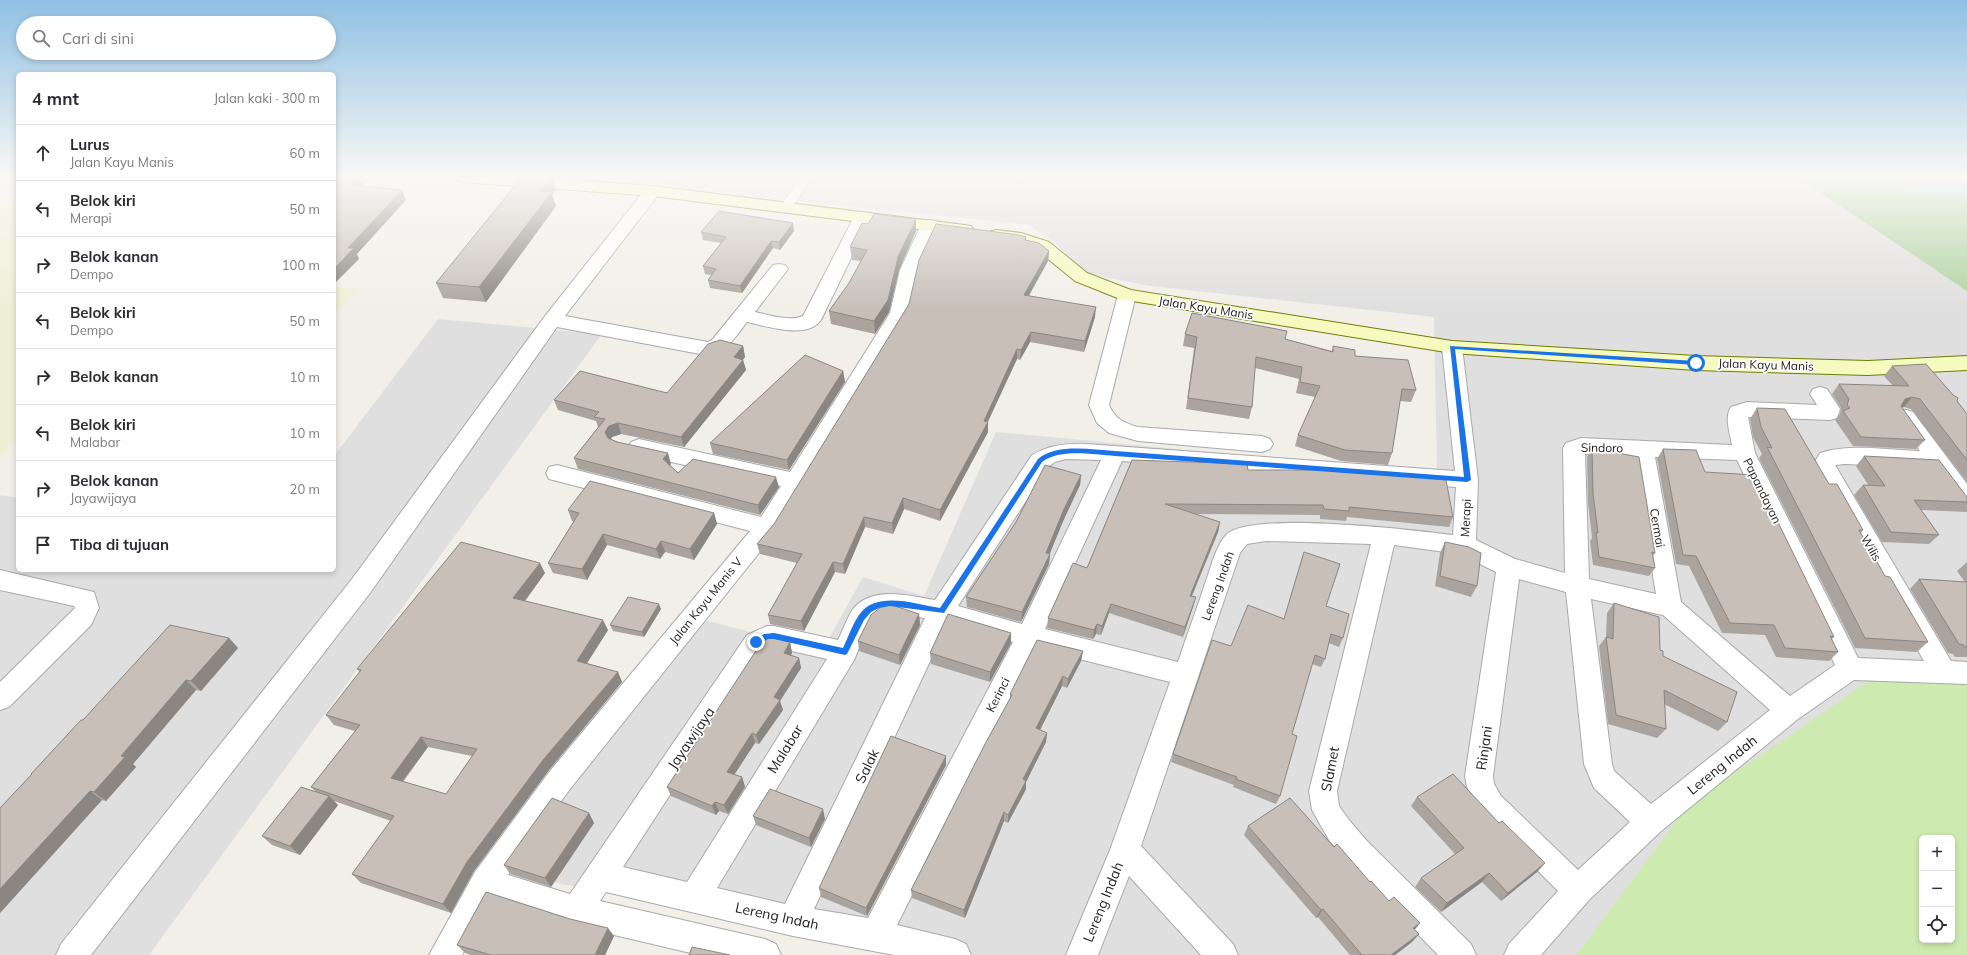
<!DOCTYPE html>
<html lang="id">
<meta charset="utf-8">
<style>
body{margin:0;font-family:Mulish,sans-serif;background:#f7f7f7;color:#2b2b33}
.controls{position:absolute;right:12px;bottom:12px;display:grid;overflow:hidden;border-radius:6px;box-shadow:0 2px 6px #0003}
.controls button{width:36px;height:36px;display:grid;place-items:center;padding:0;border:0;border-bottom:1px solid #e1e1e2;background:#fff;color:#2b2b33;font:20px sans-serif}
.stop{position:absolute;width:12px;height:12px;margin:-9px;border:3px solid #1a73e8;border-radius:50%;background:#fff}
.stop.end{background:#1a73e8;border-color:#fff;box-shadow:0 1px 4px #0008}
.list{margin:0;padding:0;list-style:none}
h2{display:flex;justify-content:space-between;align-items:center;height:52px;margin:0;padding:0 16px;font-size:17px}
h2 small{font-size:13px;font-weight:400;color:#7c7c81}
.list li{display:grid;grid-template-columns:26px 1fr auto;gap:12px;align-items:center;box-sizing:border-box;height:56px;padding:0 16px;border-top:1px solid #e1e1e2}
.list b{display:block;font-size:15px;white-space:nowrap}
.list p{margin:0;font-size:13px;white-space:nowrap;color:#7c7c81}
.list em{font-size:13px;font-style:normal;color:#7c7c81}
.icon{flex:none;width:22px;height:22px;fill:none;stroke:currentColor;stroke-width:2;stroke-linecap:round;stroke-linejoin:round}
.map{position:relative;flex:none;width:1967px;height:955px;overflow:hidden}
.search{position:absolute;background:#fff;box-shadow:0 2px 6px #0003;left:16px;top:16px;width:320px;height:44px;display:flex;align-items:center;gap:10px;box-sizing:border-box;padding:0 14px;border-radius:22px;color:#7c7c81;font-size:15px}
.panel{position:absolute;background:#fff;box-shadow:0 2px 6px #0003;left:16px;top:72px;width:320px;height:500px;border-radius:6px}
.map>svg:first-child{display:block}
.residential{fill:#e0dfdf}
.farmland{fill:#eef0d5}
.grass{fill:#cdebb0;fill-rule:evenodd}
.forest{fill:#add19e}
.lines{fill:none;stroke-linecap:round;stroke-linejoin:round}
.river{fill:#aad3df;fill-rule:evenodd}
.lane-casing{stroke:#a9a9a9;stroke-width:2}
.street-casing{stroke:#a9a9a9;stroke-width:2}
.secondary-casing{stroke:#707d05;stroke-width:2}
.lane{fill:#fff;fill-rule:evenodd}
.street{fill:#fff;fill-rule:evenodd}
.secondary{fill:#f7fabf;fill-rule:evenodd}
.wall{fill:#aba49e;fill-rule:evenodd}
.shaded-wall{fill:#8b8681}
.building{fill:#c7bfb8;stroke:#8b8681;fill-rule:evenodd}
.route{fill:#1a73e8}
.labels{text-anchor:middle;stroke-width:3.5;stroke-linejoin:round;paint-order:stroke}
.street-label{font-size:12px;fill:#222;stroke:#fff}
.near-street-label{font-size:14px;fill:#222;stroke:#fff}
</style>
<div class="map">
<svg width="1967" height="955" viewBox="0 0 1967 955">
<rect width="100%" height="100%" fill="#f2efe9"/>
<!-- residential -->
<g class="residential">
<path d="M564,177H1923L1967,189V696L1659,955H921L502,872L701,619L822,651L863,577L924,596L996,432L1437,473L1434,317L1150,286L1080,272L1056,243L1029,225Z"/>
<path d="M438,319L602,334L149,955H0V495L18,498V570H334V456Z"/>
</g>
<!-- farmland -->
<g class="farmland">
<path d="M0,199L18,203V439L0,457Z"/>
<path d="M334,287L359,289L334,315Z"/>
</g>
<!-- grass -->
<path class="grass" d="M1872,679L1967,684V955H1576L1689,804ZM1922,838H1952V940H1922Z"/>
<!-- forest -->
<path class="forest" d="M1797,177H1943L1947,180L1967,182V291Z"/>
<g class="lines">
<!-- river -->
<path class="river" d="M1895,177H1957L1967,179V201L1907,188L1901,185Z"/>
<!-- lane casing -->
<g class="lane-casing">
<g id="lane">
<path d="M668,177H681L675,181L670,180Z"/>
<path d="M801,177L812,178L790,210H782L780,207Z"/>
</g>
</g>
<!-- street casing -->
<g class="street-casing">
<g id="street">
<path d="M653,186L659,187L661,191L565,316L708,342L712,340L773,265L779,264L785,265L788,269L755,312C770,315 788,322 803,316L856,213L862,212L868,213L871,217L821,320C807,340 766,326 747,322C732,341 727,354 700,354L557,327L370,593L91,955H56L61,944L352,579L545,316L647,187Z"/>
<path d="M930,220L936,221L939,225L918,270L908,313L775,533L570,789L508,875L570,894L747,635L767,626H774L838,640C843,630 847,618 853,609C873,585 909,596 935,600L1032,455C1049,445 1067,443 1086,444L1455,471L1442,347L1445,343L1452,341L1459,343L1462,347L1478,480L1476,540L1515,559L1565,573L1563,448L1566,443L1581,438L1732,445C1730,433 1724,417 1731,407L1747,402L1817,405L1810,394L1813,389L1820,387L1827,389L1840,409L1837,418L1830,420L1748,417L1755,453L1858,658L1924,661L1813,465L1820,453C1851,443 1888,450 1920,451L1896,417L1899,412L1906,410L1913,412L1967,484V508L1959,506L1931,468L1845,464L1835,465L1951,661L1967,662V684L1854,680L1798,719L1660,832L1589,900L1541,955H1504L1509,944L1558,891L1481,814L1467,787L1465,776L1496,572L1460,554L1394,545L1337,791L1339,806L1349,820L1367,841L1471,944L1476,955H1438L1347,861L1329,840L1312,810L1309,791L1371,544L1266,541L1247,544L1240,553L1141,846L1233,944L1238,955H1201L1129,876L1098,955H1066L1110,850L1170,682L1036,648L897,925L955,939L966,944L971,955H894L793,936L606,892L600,901L765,939L776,944L781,955H699L576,926L492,899L462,955H429L475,872L550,771L750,531L549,479L546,473L549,467L557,465L761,517L781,486L639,455L631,452L628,447L631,442L639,439L790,472L890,313L900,270L921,225L924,221ZM1585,454L1633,456L1656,594L1589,579ZM1655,457L1737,460L1835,665L1790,696L1681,602ZM1066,459L1101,460L1022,624L958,606L1048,467L1055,462ZM1122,461L1456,487L1453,535C1415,530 1252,511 1227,534C1216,545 1211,567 1206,581C1197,608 1187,635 1178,662L1045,629ZM1519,579L1566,592L1584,764L1594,788L1630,822L1578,870L1501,796L1494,784L1493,776ZM1591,599L1663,615L1770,710L1651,804L1614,771L1612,764ZM890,613L925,618L785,904L717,888L854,660C863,641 868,617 890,613ZM948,623L1013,642L868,918L814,909ZM770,646L827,659L687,882L623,867L765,649Z"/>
<path d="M1127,289L1134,291L1136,295L1109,405C1115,419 1124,423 1138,427L1262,436L1270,439L1273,444L1270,449L1262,452L1138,441L1109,433L1097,423L1089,405L1118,295L1120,291Z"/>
<path d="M0,570L94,592L99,608L91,625L9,707L0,710V682L75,608L74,606L0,590Z"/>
</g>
</g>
<!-- secondary casing -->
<g class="secondary-casing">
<g id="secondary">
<path d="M454,177H525L653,186L965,225L971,226L974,230L971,234L965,235L653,196L462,182L456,180Z"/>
<path d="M997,230L1021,233L1049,242L1087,273L1131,290L1452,341L1696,356L1868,361L1967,356V370L1868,375L1696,370L1452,353L1120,299L1075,281L1037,250L1018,243L991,239L988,235L991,231Z"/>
</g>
</g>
<!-- lane -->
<use href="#lane" class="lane"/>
<!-- street -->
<use href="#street" class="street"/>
<!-- secondary -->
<use href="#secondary" class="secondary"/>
</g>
<!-- wall -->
<g class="wall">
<path d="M522,177H551L556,190L552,195L556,206L486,302L443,298L436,283Z"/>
<path d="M794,231L780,250L773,248L742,293L710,288L708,280L712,275L705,274L703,266L721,243L703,240L701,232Z"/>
<path d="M916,231L899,270L889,312L875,334L831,324L829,311L849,283L861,261L852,260L850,247Z"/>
<path d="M1026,237V240L1049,251L1048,261L1029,296L1095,317L1084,352L1030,342L1020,360L1017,359L988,422V432L940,521L904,509L893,534L865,527L845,574L835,572L804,631L770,624L768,615L797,563L760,554L757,544Z"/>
<path d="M1185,334L1285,339L1332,351L1333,346L1355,356L1416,390L1411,402L1400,401L1392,453L1388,465L1341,461L1295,446L1298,435L1315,397L1296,393L1299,379L1255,368L1252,407L1249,419L1186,409L1194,348L1183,346Z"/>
<path d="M743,346L745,357L743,360L746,370L684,447L621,434L612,437L611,439L671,464L670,465L678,473L779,487L760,515L578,469L574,458L598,427L596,421L558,410L554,400L667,393Z"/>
<path d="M1892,366L1957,401L1967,414V482L1911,409L1904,407H1901L1925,440L1916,449L1853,446L1835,420L1840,414L1841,408L1832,394L1839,384L1893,386L1884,376Z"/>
<path d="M843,371L845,382L789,470L713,454L710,443Z"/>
<path d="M1757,408L1829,484L1863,530L1861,533L1885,576L1928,642L1917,652L1855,648L1759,458L1762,454L1753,437L1750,419Z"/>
<path d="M1592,448L1655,553L1653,556L1655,568L1649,576L1593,565L1590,541L1592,538L1588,503L1587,457Z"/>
<path d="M1663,449L1705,472L1834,637L1832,639L1838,652L1829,661L1776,657L1765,635L1722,633L1689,566L1676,564L1657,459Z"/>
<path d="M1864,456L1967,497V512L1921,510L1939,535L1929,544L1882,542L1854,495L1863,485L1869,486L1856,466Z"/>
<path d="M1132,460L1248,470L1453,517L1449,527L1347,517L1346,521L1320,519V515L1195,514L1220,522L1218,532L1192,596L1193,607L1183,637L1109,613L1101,635L1096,634L1093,639L1047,628L1048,618L1087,568Z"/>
<path d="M1081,475L1080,485L1064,519L1049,554H1050L1049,564L1021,622L967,607L966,597L1016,522Z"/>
<path d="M568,510L714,513L717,524L694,560L665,552L660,559L607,545L587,580L553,573L548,563L574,521H572Z"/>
<path d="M1445,542L1477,586L1471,597L1435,586L1440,553Z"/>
<path d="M1304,552L1326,606L1343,638L1339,647L1329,643L1325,659L1321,667L1312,664L1292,734L1280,796L1276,804L1233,787L1234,785L1171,762L1173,754L1231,646L1284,619Z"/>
<path d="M1967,562V657H1955L1953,654L1948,653L1910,589L1919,579L1965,582L1957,571Z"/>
<path d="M545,573L525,601L608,630L587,663L618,672L622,682L549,770L474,871L451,913L361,883L352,874L391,821L334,801L338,805L300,855L272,845L262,836L316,792L311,787L355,731L334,725L326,715L360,672L357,669ZM428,747L472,756L446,794L403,782Z"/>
<path d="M1614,603L1660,650L1663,656L1727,722L1718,731L1664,704L1666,729L1657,738L1608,724L1599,646L1606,637L1607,613Z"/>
<path d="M661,609L644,637L613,631L610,625Z"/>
<path d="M919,614L920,625L900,665L859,651L858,641Z"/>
<path d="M1011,633V643L990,682L931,664L930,653Z"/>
<path d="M229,638L238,648L201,691L196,690L133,764L136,767L106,801L102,800L0,913V808L32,774H31L83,720Z"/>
<path d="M790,642L792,653L791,655L799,658L801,668L780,701L783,710L759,744L755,743L734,775L742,777L745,787L728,814L719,811L716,815L671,796L667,787Z"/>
<path d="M1083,651L1081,661L1067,688L1062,686L1040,730L1047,733L1046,742L1026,782V789L1008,823L1004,821L965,918L912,898L911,890L1010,698V694Z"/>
<path d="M946,765L867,916L821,897L819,888Z"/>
<path d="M1417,797L1499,823L1545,863L1537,872L1501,901L1482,882L1441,912L1415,887L1421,878L1455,854L1411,806Z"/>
<path d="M589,813L594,823L551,887L510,874L504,865Z"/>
<path d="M753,816L825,819L811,847L756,825Z"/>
<path d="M1248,826L1334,847L1370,882L1419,934L1412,942L1395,955H1350L1318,917L1316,918L1244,835Z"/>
<path d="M614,936L605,955H471L465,953L457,945Z"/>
</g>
<!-- shaded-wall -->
<g class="shaded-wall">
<path d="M358,177H371L354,195L350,185Z"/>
<path d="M550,177H551L556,190L552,195L556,206L486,302L479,287L540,191Z"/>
<path d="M402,190L406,200L357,254L359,259L334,284V269L348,248Z"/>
<path d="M916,219V231L899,270L889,312L875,334L874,321L898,257Z"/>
<path d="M793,223L794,231L780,250L779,242Z"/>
<path d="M771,241L773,248L742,293L740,286Z"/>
<path d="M1049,251L1048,261L1023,305L1024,295Z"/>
<path d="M1096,307L1095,317L1084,352L1085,341Z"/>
<path d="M1031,332L1030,342L1020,360L1021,350Z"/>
<path d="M743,346L745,357L736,368L734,357Z"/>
<path d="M1017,349V359L986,425L988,422V432L940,521V510L984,421Z"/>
<path d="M743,360L746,370L684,447L681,437Z"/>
<path d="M843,371L845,382L789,470L787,460Z"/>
<path d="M1912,397L1904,407L1897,409L1905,399Z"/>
<path d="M618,423L621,434L612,437L609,442L605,432L609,426Z"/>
<path d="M668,453L671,464L667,469L663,459Z"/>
<path d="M1081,475L1080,485L1064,519L1046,563V553L1064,509Z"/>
<path d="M776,477L779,487L760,515L758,505Z"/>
<path d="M903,498L904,509L893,534L892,523Z"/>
<path d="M714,513L717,524L694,560L690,549Z"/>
<path d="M864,517L865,527L845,574L843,564Z"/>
<path d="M1220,522L1218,532L1188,605L1190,596Z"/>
<path d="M603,534L607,545L587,580L582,569Z"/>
<path d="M661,541L665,552L660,559L656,549Z"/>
<path d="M1050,554L1049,564L1021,622L1022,612Z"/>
<path d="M833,562L835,572L804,631L801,621Z"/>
<path d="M540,563L545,573L519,609L513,598Z"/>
<path d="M1196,597L1193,607L1183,637L1185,627Z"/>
<path d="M659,604L661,609L644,637L642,632Z"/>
<path d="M1111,604L1109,613L1101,635L1102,626Z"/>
<path d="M919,614L920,625L900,665L899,655Z"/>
<path d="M603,620L608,630L582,671L577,661Z"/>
<path d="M1097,624L1096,634L1093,639L1094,630Z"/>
<path d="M1011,633V643L990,682V672Z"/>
<path d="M229,638L238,648L201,691L191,681Z"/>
<path d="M790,642L792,653L787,663L784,653Z"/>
<path d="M1083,651L1081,661L1067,688L1068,679Z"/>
<path d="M799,658L801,668L780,701L783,710L759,744L756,735L774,697Z"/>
<path d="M618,672L622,682L549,770L474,871L451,913L443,904L467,862L543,760Z"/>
<path d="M1063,676L1062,686L1036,738V728Z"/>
<path d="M186,680L196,690L133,764L136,767L106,801L94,792L121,756Z"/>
<path d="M752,733L755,743L730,781L727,772Z"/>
<path d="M1047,733L1046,742L1026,782V789L1008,823V815L1023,779Z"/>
<path d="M421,737L428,747L398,787L391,778Z"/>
<path d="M946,756V765L867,916L866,908Z"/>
<path d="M742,777L745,787L728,814L724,805Z"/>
<path d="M90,791L102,800L0,913V889Z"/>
<path d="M329,796L338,805L300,855L290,846Z"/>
<path d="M715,802L719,811L716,815L712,806Z"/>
<path d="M823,809L825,819L811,847L809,838Z"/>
<path d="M1004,812V821L965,918L964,910Z"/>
<path d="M589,813L594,823L551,887L545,878Z"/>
<path d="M1545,863L1537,872L1501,901L1508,893Z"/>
<path d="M1489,873L1482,882L1441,912L1447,903Z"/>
<path d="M1323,909L1318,917L1316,918L1321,910Z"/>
<path d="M1420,923L1413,932V928Z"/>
<path d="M608,928L614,936L605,955H595Z"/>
<path d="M1419,934L1412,942L1395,955H1391Z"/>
</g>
<!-- building -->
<g class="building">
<path d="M334,177H358L350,185L402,190L348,248H354L334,269Z"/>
<path d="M522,177H550L540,191L552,192L479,287L436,283Z"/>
<path d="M719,211L793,223L779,242L771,241L740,286L708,280L716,269L703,266L726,237L701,232Z"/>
<path d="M874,214L916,219L898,257L888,300L874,321L829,311L849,283L867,250L850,247L862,223L868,224Z"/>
<path d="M936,224L1019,235L1026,237L1025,240L1039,243L1049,251L1024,295L1096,307L1085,341L1031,332L1021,350L1017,349L984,421L988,422L940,510L903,498L892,523L864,517L843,564L833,562L801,621L768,615L802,554L757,544L774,524L909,304L919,260Z"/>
<path d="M1192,313L1287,331L1285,339L1333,352V346L1355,350V356L1408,360L1416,390L1402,389L1392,453L1345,450L1298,435L1320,386L1300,382L1302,367L1256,357L1252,407L1188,398L1197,337L1185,334Z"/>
<path d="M720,340L743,346L734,357L743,360L681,437L618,423L609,426L605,432L608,438L617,442L668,453L663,459L678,473L693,459L776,477L758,505L574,458L605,419L594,417L599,412L554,400L580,371L667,393L708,344Z"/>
<path d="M805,355L843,371L787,460L710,443Z"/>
<path d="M1926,364L1953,395L1958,398L1957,401L1967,414V460L1920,399L1912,397L1905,399L1901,406L1925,440L1861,437L1843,411L1850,408L1847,405L1849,399L1839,384L1909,386L1892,366Z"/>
<path d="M1757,408L1785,409L1829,484H1837L1863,530H1859L1885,576L1890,577L1928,642L1865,638L1767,447L1772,448L1761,427Z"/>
<path d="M1592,448L1639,457L1655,553L1652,552L1655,568L1599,557L1596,532L1598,533L1593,494Z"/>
<path d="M1663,449L1696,450L1705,472L1755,475L1834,637L1830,636L1838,652L1785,648L1774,625L1730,623L1696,556L1683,555Z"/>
<path d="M1864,456L1939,460L1967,497V502L1914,500L1939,535L1891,532L1863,485L1885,486Z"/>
<path d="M1132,460L1247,464L1248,470H1355L1446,480L1453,517L1349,507V511L1324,509L1323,505L1165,504L1220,522L1190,596L1196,597L1185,627L1111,604L1102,626L1097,624L1094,630L1048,618L1073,563L1087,568Z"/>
<path d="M1045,465L1081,475L1064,509L1046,553L1050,554L1022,612L966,597L1016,522Z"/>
<path d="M590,481L714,513L690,549L661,541L656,549L603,534L582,569L548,563L579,513L568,510Z"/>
<path d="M461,542L540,563L513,598L603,620L577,661L618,672L543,760L467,862L443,904L352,874L394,816L311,787L360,725L326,715L361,670L357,669ZM421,737L477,749L446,794L391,778Z"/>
<path d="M1445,542L1469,547L1481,553L1477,586L1440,576Z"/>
<path d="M1304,552L1340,564L1326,606L1349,614L1343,638L1331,634L1325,659L1315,655L1292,734L1297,736L1280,796L1236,779L1237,777L1173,754L1212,640L1231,646L1248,605L1284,619Z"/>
<path d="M1919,579L1967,582V648H1966L1964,645L1959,644Z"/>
<path d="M628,597L659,604L642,632L610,625Z"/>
<path d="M1614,603L1659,617L1660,650L1663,651V656L1737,692L1727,722L1664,690L1666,729L1616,715L1606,637L1613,639Z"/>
<path d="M889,604L919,614L899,655L858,641L871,615L882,606Z"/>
<path d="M948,614L1011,633L990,672L930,653Z"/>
<path d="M170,625L229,638L191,681L186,680L121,756L125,757L94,792L90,791L0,889V808L32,774H31L81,720H83Z"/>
<path d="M768,637L790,642L784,653L799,658L774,697L780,700L756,735L752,733L727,772L742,777L724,805L715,802L712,806L667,787L763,640Z"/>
<path d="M1037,640L1083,651L1068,679L1063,676L1036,728L1047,733L1023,779L1026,781L1008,815L1004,812L964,910L911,890L985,744L1012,695L1010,694Z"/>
<path d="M891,736L946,756L866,908L819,888Z"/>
<path d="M1453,774L1499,823L1502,821L1545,863L1508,893L1489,873L1447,903L1421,878L1464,848L1417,797Z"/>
<path d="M301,787L329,796L290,846L262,836Z"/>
<path d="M770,789L823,809L809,838L753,816Z"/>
<path d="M552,798L589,813L545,878L504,865Z"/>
<path d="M1290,798L1334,847L1337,844L1370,882L1371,881L1389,901L1394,897L1420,923L1413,928L1419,934L1391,955H1362L1323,909L1321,910L1248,826Z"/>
<path d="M486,892L570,919L608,928L595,955H491L457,945Z"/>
<path d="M692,947L730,955H689Z"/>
</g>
<!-- sky -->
<linearGradient id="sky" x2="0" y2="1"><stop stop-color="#8fc0e4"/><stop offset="0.57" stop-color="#f9f8f5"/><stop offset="1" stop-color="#f9f8f5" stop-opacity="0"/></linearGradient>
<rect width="1967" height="310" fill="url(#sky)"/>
<!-- route -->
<path class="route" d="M1450,346L1696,361L1699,363L1696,365L1455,349L1471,480L1467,482L1115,456C1093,455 1061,448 1042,462L944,613L890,606L879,608L871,612L864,620L847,654L845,655L774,639H768L756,645L752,642L764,634L774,633L843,648C848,638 852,625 859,615C876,590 915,604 940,608L1038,459C1058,443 1091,450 1115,451L1464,477Z"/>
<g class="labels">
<!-- street labels -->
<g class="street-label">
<text transform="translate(1206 308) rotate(9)" y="4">Jalan Kayu Manis</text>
<text transform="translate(1766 365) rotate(2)" y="4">Jalan Kayu Manis</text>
<text transform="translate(1602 448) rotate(1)" y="4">Sindoro</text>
<text transform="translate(1762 491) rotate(64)" y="4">Papandayan</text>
<text transform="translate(1466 518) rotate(-87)" y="4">Merapi</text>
<text transform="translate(1657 528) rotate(80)" y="4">Cermai</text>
<text transform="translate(1871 548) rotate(60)" y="4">Wilis</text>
<text transform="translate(1218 586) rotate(-70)" y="4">Lereng Indah</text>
<text transform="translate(706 601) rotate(-51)" y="4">Jalan Kayu Manis V</text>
<text transform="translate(998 695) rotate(-63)" y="4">Kerinci</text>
</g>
<!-- near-street labels -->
<g class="near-street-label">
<text transform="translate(691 738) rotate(-56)" y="5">Jayawijaya</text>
<text transform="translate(1484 748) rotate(-82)" y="5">Rinjani</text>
<text transform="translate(785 749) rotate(-58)" y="5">Malabar</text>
<text transform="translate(1722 765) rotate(-39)" y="5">Lereng Indah</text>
<text transform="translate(867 766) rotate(-64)" y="5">Salak</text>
<text transform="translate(1330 769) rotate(-79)" y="5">Slamet</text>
<text transform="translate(1103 902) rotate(-68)" y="5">Lereng Indah</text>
<text transform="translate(777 916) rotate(12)" y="5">Lereng Indah</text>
</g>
</g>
</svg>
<div class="controls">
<button>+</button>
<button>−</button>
<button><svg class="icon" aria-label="locate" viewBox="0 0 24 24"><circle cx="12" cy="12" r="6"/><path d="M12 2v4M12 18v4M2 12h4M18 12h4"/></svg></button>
</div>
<div class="stop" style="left:1696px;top:363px"></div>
<div class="stop end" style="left:756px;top:642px"></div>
<div class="search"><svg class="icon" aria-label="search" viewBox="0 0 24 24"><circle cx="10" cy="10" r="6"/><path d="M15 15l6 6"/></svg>Cari di sini</div>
<section class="panel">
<h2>4 mnt<small>Jalan kaki · 300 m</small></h2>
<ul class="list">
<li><svg class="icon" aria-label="ahead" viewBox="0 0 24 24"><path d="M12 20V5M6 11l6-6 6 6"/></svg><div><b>Lurus</b><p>Jalan Kayu Manis</p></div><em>60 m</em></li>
<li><svg class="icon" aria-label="left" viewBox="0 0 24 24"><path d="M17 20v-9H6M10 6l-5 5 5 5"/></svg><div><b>Belok kiri</b><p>Merapi</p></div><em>50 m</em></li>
<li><svg class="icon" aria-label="right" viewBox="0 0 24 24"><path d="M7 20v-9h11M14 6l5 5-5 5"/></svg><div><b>Belok kanan</b><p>Dempo</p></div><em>100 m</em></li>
<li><svg class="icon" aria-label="left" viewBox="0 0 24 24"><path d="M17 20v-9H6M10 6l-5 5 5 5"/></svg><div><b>Belok kiri</b><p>Dempo</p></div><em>50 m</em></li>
<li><svg class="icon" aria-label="right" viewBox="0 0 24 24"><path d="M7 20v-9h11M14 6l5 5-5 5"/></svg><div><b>Belok kanan</b></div><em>10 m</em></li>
<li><svg class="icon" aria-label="left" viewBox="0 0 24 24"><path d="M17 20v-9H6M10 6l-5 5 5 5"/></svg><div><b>Belok kiri</b><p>Malabar</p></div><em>10 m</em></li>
<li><svg class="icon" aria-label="right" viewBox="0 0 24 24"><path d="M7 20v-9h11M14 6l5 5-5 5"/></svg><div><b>Belok kanan</b><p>Jayawijaya</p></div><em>20 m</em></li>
<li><svg class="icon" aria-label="arrive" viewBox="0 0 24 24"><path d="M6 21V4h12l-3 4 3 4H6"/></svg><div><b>Tiba di tujuan</b></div></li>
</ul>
</section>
</div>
